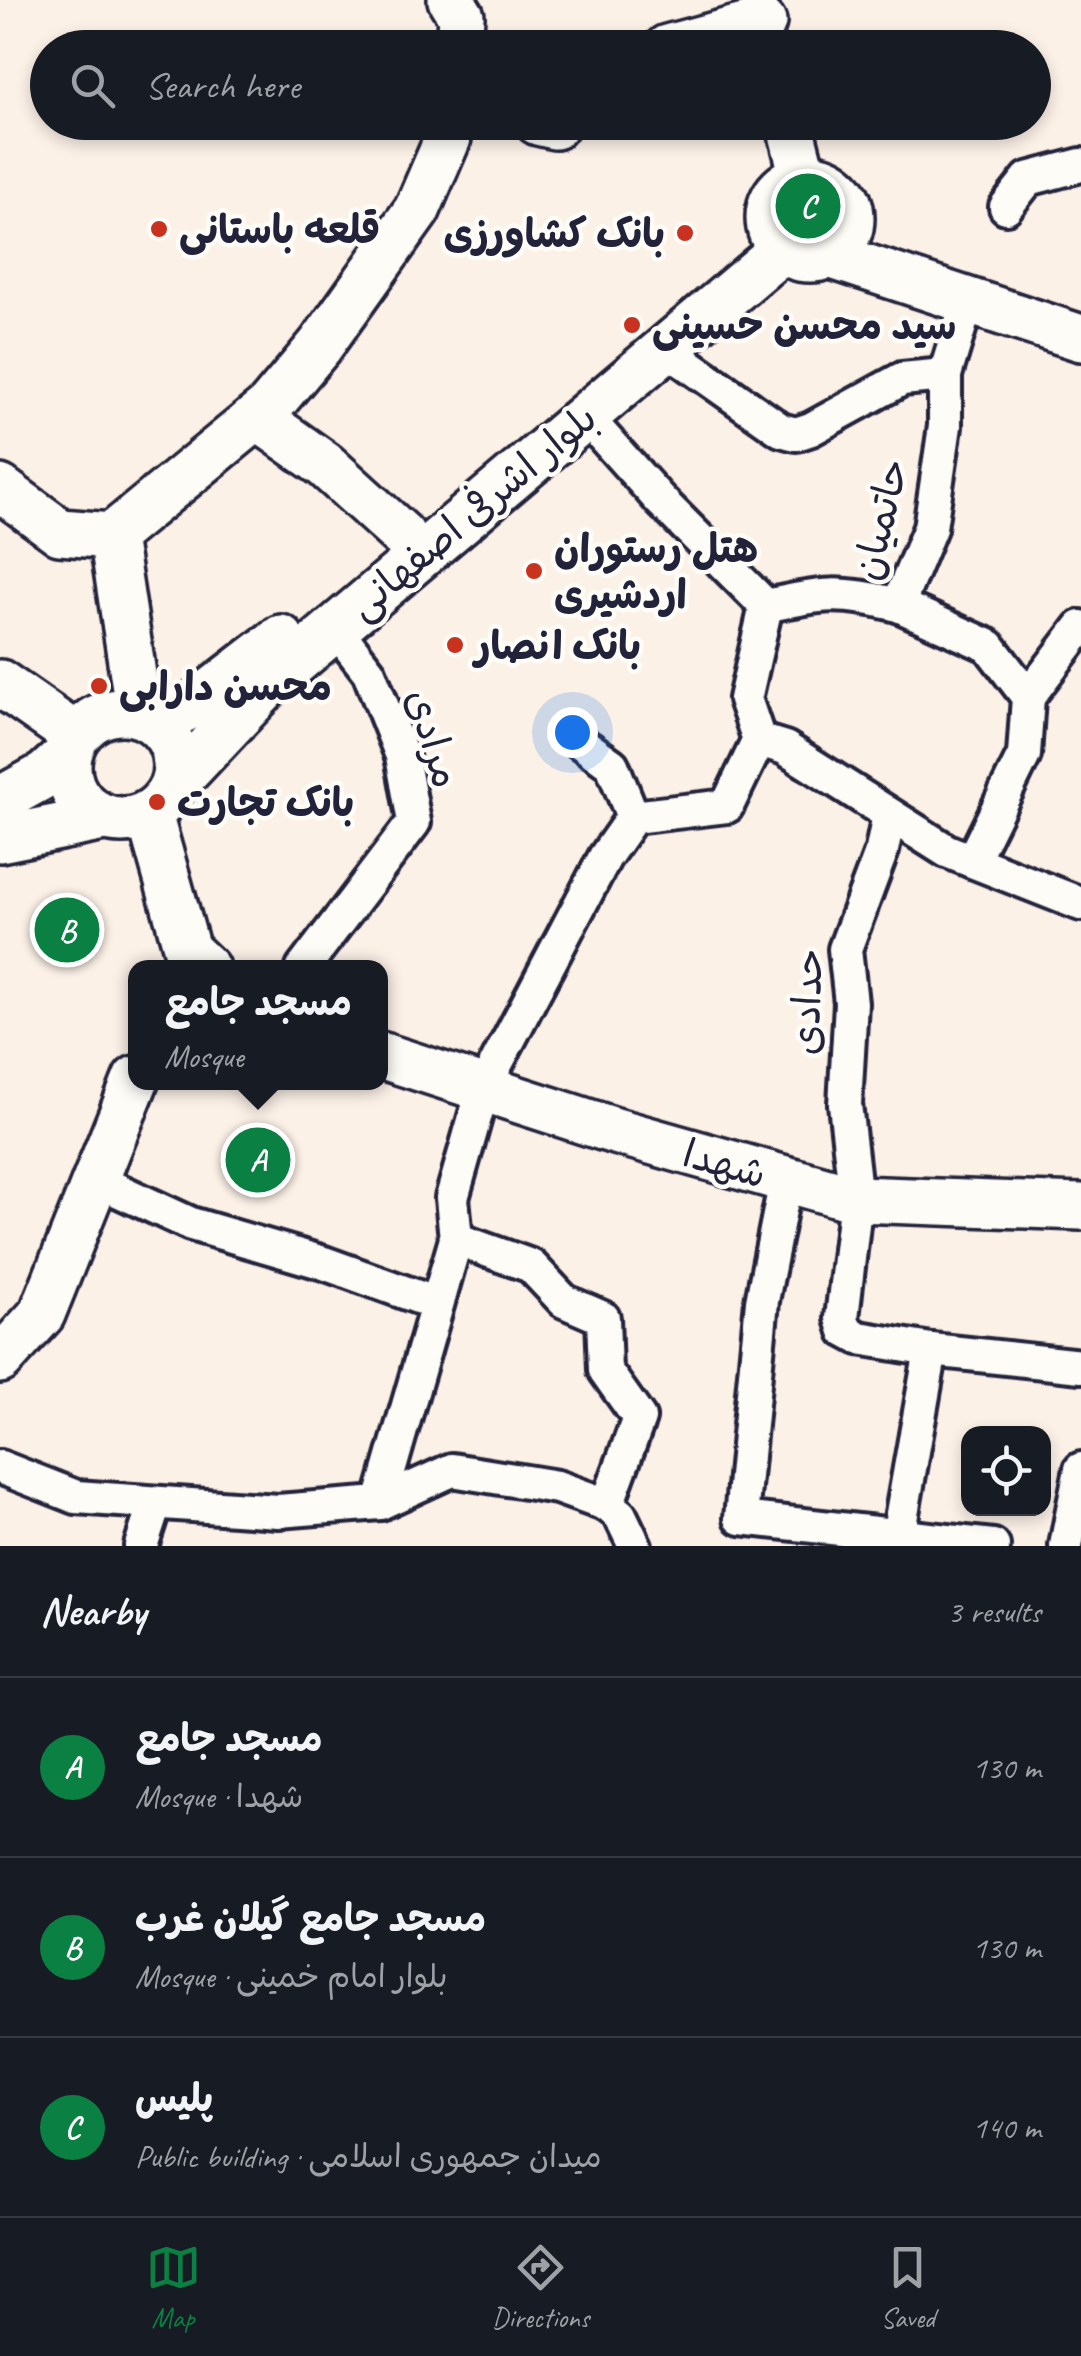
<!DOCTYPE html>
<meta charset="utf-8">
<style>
body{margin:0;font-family:Caveat,"Playpen Sans Arabic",sans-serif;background:#20242c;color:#f1f3f6}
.controls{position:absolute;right:30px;bottom:30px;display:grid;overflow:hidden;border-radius:20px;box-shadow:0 5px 15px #0003}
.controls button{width:90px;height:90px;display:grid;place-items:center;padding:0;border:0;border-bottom:2px solid #363941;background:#171b24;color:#f1f3f6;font:50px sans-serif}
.you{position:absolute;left:572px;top:732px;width:35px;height:35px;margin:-25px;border:8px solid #fff;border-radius:50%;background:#1a73e8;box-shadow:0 0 0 15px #1a73e833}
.badge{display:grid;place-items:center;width:65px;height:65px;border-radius:50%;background:#0b8043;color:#fff;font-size:32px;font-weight:700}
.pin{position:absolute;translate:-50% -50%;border:5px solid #fff;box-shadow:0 2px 10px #0006}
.popup{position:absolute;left:128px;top:960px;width:260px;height:130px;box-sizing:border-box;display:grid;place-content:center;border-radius:20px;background:#171b24;filter:drop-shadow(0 2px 8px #0005);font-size:32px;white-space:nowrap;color:#9ea1a6}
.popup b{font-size:38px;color:#f1f3f6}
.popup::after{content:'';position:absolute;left:50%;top:100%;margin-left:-20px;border:20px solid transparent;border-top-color:#171b24}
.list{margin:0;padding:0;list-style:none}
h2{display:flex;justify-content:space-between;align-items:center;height:130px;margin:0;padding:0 40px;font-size:42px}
h2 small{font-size:32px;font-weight:400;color:#9ea1a6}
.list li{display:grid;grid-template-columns:65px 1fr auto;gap:30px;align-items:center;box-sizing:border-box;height:180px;padding:0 40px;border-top:2px solid #363941}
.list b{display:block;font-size:38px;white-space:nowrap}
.list p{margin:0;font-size:32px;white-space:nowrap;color:#9ea1a6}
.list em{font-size:32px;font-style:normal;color:#9ea1a6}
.icon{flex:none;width:55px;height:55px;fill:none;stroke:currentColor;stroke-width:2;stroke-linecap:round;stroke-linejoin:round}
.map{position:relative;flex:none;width:1081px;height:1546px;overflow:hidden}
.search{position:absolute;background:#171b24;box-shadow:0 5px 15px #0003;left:30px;right:30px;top:30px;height:110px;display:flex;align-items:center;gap:25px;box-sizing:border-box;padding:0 35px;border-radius:55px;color:#9ea1a6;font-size:38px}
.sheet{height:670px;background:#171b24}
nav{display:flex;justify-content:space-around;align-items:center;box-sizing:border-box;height:140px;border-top:2px solid #363941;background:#171b24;font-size:28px;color:#9ea1a6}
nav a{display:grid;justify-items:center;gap:5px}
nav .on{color:#0b8043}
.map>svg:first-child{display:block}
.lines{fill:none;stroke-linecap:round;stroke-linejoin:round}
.street-casing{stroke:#22223b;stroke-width:40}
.secondary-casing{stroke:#22223b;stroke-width:52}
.street{stroke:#fdfcf7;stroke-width:32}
.secondary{stroke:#fdfcf7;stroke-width:45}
.poi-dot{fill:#c8321e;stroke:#fdfcf7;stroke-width:4}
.labels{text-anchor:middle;stroke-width:9;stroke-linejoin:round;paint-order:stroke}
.poi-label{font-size:40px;font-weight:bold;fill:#22223b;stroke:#fdfcf7;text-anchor:start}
.street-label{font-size:40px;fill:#22223b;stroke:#fdfcf7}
</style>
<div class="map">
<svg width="1081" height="1546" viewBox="0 0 1081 1546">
<rect width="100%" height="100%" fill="#fcf1e7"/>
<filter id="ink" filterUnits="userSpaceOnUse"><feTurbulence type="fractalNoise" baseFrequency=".01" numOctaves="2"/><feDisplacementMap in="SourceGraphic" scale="20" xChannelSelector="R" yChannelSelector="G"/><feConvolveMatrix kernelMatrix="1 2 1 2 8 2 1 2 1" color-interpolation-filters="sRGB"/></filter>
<g filter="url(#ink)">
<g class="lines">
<!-- street casing -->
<g class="street-casing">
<g id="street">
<path d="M1006,207L1028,179L1081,165"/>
<path d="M968,300L945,375V426L930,528L898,605L989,646L1028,697L1024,755L972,861"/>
<path d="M666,349L781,430L796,434L811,429L902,379L945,375"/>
<path d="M584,415L661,501L766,606L745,699L759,740L785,748L947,851L1081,904"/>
<path d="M766,606C822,593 841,591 898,605"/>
<path d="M1028,697L1081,627"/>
<path d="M580,742L612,765L633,817"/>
<path d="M889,815L882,850L845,949L851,1003L845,1104L856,1199L842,1318L846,1331L859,1338L931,1350L1081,1366"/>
<path d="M303,968L414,822L402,756L369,672L335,628"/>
<path d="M96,1180L191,1224L324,1263L437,1304"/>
<path d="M786,1180L762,1301L741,1518L993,1546"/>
<path d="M456,1239L531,1266L564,1301L603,1318L605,1370L639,1418L607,1505"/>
<path d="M0,1467L76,1497L278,1511L380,1503L452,1470L557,1487L607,1505L620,1515L635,1546"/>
<path d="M380,1503L456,1239L452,1198L483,1089L605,857L633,817L727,806L759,740"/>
<path d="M898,1536L931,1350"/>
<path d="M141,1546L155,1503"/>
<path d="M1066,1546L1081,1469"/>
</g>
</g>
<!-- secondary casing -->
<g class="secondary-casing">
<g id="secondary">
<path d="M451,0L461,16L459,48"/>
<path d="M667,48L763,22"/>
<path d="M538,122L555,126L558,122"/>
<path d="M789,122L803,177"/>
<circle cx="810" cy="218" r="41"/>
<path d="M829,255L1081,338"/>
<path d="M257,417L325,465L402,535"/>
<path d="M0,488L60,532L112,536L269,407L320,346L417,210L448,138L450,122"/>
<path d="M112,536L139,714"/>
<path d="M0,683L76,736"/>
<circle cx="122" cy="766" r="54"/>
<path d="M156,723L195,704L281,638"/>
<path d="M173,786L268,685L783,249"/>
<path d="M0,800L45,775L69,753"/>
<path d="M149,814L187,950L206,968"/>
<path d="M0,839L104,818"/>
<path d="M380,1055L612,1130L856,1199L1081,1207"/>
<path d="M0,1360L42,1314L136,1079"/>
</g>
</g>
<!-- street -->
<use href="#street" class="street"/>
<!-- secondary -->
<use href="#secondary" class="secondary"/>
</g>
</g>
<!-- markers -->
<g class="poi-dot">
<circle cx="159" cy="229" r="10"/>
<circle cx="685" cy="233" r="10"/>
<circle cx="632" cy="325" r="10"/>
<circle cx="534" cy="571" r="10"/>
<circle cx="455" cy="645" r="10"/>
<circle cx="99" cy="686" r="10"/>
<circle cx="157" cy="802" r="10"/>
</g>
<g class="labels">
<!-- poi labels -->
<g class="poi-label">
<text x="179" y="243">قلعه باستانی</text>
<text x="665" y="247" text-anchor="end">بانک کشاورزی</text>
<text x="652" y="339">سید محسن حسینی</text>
<text x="554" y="562">هتل رستوران<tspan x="554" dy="46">اردشیری</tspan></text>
<text x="475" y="659">بانک انصار</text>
<text x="119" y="700">محسن دارابی</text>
<text x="177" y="816">بانک تجارت</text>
</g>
<!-- street labels -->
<g class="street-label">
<text transform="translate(472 511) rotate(-40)" y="14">بلوار اشرفی اصفهانی</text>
<text transform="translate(880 519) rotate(-76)" y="14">حاتمیان</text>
<text transform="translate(434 738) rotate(73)" y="14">مرادی</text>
<text transform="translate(806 1003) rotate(-88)" y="14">حدادی</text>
<text transform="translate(725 1163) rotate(16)" y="14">شهدا</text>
</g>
</g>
</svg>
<div class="controls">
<button><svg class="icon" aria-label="locate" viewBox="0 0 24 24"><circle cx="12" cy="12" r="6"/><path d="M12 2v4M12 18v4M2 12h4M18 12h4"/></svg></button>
</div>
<div class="you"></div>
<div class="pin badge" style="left:258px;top:1160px">A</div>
<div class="popup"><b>مسجد جامع</b>Mosque</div>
<div class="pin badge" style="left:67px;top:930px">B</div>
<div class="pin badge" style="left:808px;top:206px">C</div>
<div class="search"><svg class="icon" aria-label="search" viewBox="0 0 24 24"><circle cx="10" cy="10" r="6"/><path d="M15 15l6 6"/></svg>Search here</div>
</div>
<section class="sheet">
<h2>Nearby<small>3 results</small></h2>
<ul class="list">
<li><span class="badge">A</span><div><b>مسجد جامع</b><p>Mosque · شهدا</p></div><em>130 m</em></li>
<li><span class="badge">B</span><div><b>مسجد جامع گیلان غرب</b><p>Mosque · بلوار امام خمینی</p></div><em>130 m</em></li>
<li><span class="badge">C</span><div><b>پلیس</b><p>Public building · میدان جمهوری اسلامی</p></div><em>140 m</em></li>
</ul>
</section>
<nav>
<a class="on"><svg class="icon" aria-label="map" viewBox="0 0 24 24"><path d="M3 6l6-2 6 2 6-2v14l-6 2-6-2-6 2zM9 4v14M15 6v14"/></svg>Map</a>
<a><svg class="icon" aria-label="directions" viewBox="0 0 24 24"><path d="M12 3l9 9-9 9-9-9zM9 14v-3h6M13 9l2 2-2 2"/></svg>Directions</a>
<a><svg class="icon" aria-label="saved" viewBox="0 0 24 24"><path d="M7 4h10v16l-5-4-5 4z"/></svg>Saved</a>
</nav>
